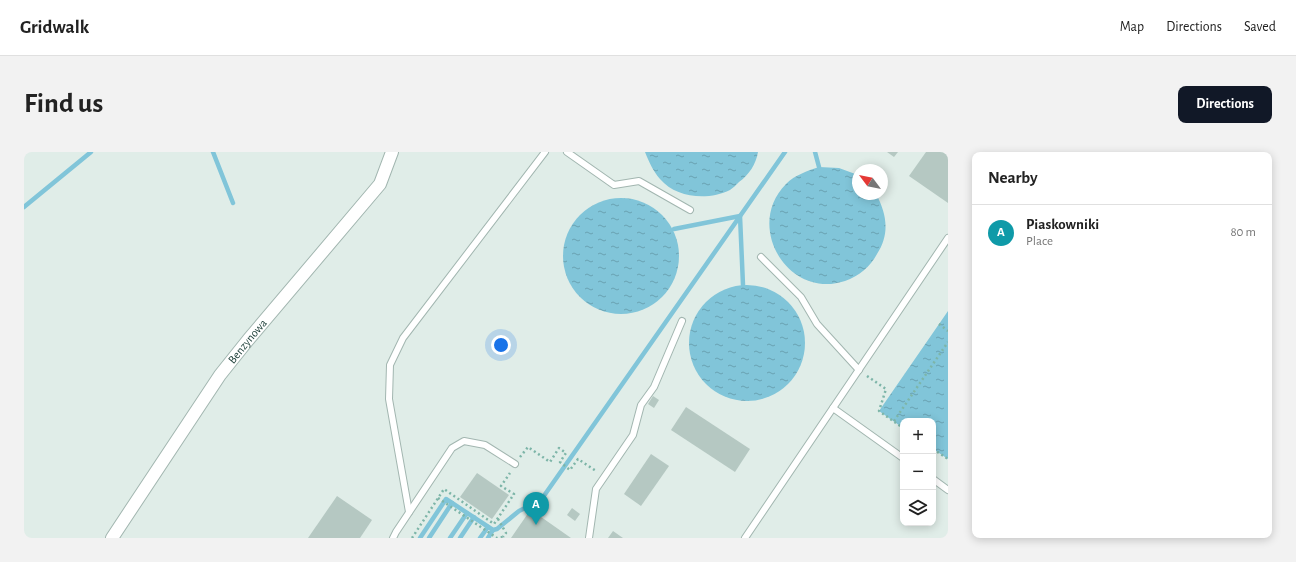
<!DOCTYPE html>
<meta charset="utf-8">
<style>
body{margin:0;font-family:"Alegreya Sans",sans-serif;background:#f2f2f2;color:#222}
.controls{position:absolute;right:12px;bottom:12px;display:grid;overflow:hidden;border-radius:8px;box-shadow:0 2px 10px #0003}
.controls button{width:36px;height:36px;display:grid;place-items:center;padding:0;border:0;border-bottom:1px solid #e0e0e0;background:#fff;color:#222;font:20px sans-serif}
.compass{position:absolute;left:828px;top:12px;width:36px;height:36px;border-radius:50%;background:#fff;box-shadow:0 2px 10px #0003;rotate:302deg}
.you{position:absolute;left:477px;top:193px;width:14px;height:14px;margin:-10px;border:3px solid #fff;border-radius:50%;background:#1a73e8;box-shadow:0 0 0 6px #1a73e833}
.badge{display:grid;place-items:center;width:26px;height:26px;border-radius:50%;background:#111827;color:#fff;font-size:13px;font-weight:700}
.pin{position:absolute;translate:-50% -33px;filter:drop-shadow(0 1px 2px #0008)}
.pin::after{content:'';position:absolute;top:21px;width:14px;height:12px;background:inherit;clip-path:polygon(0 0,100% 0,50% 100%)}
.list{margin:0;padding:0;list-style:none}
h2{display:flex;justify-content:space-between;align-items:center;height:52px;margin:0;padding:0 16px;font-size:17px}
h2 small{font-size:13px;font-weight:400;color:#767676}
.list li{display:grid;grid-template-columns:26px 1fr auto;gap:12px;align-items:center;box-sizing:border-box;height:56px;padding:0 16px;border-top:1px solid #e0e0e0}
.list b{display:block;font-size:15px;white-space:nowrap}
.list p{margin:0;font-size:13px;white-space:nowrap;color:#767676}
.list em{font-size:13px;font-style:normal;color:#767676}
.icon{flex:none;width:22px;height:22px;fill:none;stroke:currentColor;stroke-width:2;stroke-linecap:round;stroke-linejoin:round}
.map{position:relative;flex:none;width:924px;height:386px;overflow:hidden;border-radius:8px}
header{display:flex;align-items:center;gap:24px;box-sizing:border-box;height:56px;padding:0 20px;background:#fff;border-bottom:1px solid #e0e0e0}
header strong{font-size:19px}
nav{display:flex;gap:22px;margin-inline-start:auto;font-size:14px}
.intro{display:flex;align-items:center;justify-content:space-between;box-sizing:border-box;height:96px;padding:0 24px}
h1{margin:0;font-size:28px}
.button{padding:10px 18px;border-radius:8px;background:#111827;color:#fff;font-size:14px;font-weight:700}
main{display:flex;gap:24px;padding:0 24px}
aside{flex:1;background:#fff;border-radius:8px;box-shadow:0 2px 10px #0003}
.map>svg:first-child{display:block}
.water{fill:url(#water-ripples)}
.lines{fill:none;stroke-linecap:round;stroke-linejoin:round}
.stream{stroke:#81c5d9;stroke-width:4.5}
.building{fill:#b5c8c2}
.service-casing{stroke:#a2b6b0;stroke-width:8}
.tertiary-casing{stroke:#a2b6b0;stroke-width:14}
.path{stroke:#7db5a8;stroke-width:2.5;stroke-dasharray:2 3;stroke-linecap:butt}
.service{stroke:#fff;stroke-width:6}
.tertiary{stroke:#fff;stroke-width:12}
.labels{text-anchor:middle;stroke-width:3;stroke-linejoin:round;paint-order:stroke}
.street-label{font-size:12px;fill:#1f403a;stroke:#f1f9f6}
</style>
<header>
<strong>Gridwalk</strong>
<nav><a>Map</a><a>Directions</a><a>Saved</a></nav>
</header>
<div class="intro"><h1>Find us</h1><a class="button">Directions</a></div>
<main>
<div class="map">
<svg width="924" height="386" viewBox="0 0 924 386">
<defs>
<pattern id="water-ripples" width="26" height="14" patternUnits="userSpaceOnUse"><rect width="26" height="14" fill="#81c5d9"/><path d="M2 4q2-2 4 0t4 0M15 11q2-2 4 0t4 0" fill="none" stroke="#69a1b1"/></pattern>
</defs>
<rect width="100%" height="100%" fill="#e0ede8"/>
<!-- water -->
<g class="water">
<path d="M621,0H734C732,12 725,23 715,30C712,33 709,36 706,38C684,49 652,46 636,27C629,19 625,10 621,0Z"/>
<path d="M795,15L815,16L834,23V42H852C863,62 866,82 853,102C846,115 835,124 821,129C764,148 720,74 762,32C771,23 783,19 795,15Z"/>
<circle cx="597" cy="104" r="58"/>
<circle cx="723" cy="191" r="58"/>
<path d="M924,159V307L909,297V269H879V276L855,259Z"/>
</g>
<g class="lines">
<!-- stream -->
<g class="stream">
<path d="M189,0L209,51"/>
<path d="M791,0L795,15"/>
<path d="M0,55L67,0"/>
<path d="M650,77L716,64L719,133"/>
<path d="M510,360L517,348L761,0"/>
<path d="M396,386L422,347L469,378L473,377L495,359L515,349"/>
<path d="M405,386L428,351"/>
<path d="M426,386L443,361"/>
<path d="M436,386L450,365"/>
<path d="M456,386L464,375"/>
<path d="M464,386L469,378"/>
</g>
</g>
<!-- building -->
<g class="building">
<path d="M863,0H874L870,5Z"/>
<path d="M902,0H924V51L885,24Z"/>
<path d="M629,244L635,248L630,256L624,252Z"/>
<path d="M662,255L726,297L711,320L647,278Z"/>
<path d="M627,302L645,314L617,354L600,342Z"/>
<path d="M453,321L485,343L468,367L436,345Z"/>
<path d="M313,344L348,368L336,386H284Z"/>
<path d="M548,356L556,362L551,369L543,363Z"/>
<path d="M507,357L510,360L547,386H487Z"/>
<path d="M589,379L599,386H584Z"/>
</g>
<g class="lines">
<!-- service casing -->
<g class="service-casing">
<g id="service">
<path d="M543,0L590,33L615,29L666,58"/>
<path d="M737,105L777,145L793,172L835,218"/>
<path d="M809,256L879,306"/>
<path d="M909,327L924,338"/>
<path d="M385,360L365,247L366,213L379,186L521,0"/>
<path d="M369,386L372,380L428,296L440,289L461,293L491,312"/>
<path d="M565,386L572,337L609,283L617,253L630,235L658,169"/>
<path d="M721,386L924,86"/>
</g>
</g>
<!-- tertiary casing -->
<g class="tertiary-casing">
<g id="tertiary">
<path id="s1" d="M88,386L196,223L224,188L356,32L368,0"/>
</g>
</g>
<!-- path -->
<g class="path">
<path d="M915,172L924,179"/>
<path d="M843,224L862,237L855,259L879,276"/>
<path d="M870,269L924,190"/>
<path d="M909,297L924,307"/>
<path d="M496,305L504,295L526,310L535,296L542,301L536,310L546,318L554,307L572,319"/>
<path d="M414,346L473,386L479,385"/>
<path d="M474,367L482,381L479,385"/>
<path d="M388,386L420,337L470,372L490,342L477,334L486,321"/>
</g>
<!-- service -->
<use href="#service" class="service"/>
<!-- tertiary -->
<use href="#tertiary" class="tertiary"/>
</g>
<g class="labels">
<!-- street labels -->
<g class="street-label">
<text dy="4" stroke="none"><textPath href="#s1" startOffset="239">Benzynowa</textPath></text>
</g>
</g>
</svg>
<div class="controls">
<button>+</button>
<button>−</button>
<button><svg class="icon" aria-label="layers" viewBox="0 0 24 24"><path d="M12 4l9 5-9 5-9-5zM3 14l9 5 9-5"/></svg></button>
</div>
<svg class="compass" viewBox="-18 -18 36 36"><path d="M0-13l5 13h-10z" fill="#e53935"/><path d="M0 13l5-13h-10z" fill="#767676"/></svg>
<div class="you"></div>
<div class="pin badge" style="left:512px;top:373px;background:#0f9aa8">A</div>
</div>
<aside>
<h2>Nearby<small></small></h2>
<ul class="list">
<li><span class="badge" style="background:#0f9aa8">A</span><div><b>Piaskowniki</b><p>Place</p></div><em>80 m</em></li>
</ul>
</aside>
</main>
